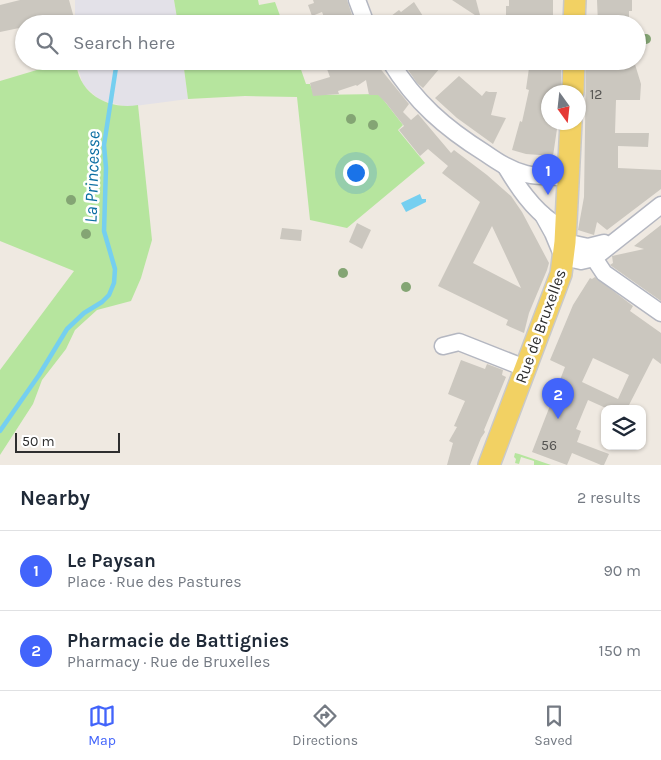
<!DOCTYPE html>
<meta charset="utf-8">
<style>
body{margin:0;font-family:Karla,sans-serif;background:#f6f6f7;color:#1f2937}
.controls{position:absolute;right:15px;bottom:15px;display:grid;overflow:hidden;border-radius:10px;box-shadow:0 1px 4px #0004}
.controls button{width:45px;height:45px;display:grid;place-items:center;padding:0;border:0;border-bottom:1px solid #e0e1e3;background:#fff;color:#1f2937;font:25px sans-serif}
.compass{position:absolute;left:541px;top:85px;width:45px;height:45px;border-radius:50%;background:#fff;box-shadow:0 1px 4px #0004;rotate:165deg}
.scale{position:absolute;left:15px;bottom:12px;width:105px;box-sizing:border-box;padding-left:5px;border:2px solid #2e2e2e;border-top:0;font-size:14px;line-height:18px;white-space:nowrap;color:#2e2e2e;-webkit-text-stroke:4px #fff;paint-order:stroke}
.you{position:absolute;left:355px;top:172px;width:18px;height:18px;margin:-12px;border:4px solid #fff;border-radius:50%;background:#1a73e8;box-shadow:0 0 0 8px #1a73e833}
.badge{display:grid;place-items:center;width:32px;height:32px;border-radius:50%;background:#4264fb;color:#fff;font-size:16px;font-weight:700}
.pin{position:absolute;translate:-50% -41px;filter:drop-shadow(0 1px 2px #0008)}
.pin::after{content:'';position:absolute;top:26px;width:18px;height:15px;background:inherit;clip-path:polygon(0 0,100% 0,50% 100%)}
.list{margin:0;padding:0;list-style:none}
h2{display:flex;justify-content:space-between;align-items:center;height:65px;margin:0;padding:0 20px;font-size:21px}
h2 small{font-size:16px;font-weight:400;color:#747a83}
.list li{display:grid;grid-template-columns:32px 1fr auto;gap:15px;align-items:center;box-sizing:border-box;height:80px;padding:0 20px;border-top:1px solid #e0e1e3}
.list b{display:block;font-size:19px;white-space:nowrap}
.list p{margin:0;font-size:16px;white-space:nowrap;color:#747a83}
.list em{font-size:16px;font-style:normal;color:#747a83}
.icon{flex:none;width:28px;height:28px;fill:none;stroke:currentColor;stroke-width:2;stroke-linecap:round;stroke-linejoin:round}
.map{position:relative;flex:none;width:661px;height:465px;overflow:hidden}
.search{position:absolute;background:#fff;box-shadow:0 1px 4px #0004;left:15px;right:15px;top:15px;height:55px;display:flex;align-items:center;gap:12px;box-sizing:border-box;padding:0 18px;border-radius:28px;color:#747a83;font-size:19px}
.sheet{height:225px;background:#fff}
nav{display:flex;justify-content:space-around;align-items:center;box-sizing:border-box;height:70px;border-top:1px solid #e0e1e3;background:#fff;font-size:14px;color:#747a83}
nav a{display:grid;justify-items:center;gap:2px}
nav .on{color:#4264fb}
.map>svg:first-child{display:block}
.industrial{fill:#e3e1e8}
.green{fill:#b6e59e}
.water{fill:#75cff0}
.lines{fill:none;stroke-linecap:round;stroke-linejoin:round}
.stream{stroke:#75cff0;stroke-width:4.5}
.building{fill:#cbc7bf;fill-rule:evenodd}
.minor-casing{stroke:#b4b7c1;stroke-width:19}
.major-casing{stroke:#c9c9c9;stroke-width:24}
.minor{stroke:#fff;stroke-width:16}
.major{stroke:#f2d163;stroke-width:21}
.tree{fill:#84a574}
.labels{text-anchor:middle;stroke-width:5;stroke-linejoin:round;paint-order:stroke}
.number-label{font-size:14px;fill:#555452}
.street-label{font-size:16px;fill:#2e2e2e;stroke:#fff}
.water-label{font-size:18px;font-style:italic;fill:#0d6fa3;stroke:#fff}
</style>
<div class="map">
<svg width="661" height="465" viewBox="0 0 661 465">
<rect width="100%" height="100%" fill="#efe9e1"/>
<!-- industrial -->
<g class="industrial">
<path d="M75,0H174L178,24H75Z"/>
<path d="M76,61H183L188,99L127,107L100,100L83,85Z"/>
</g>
<!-- green -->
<g class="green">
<path d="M174,0H258L259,5L275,2L283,24H178Z"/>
<path d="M67,61H76C78,94 108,110 138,105L152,240L141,278L131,301L97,310L75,330L66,349L42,380L33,404L0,455V370L74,271L0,241V81Z"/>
<path d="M183,61H298L306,84H310L314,95L379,94L403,125L398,130L425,163L347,228L310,220L297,97L245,96L188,99Z"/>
<path d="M515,453L519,454L551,465H534V461L521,457L519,464L515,463L516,459L514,457Z"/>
</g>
<!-- water -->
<path class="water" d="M420,194L422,199H426V202L406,212L401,203Z"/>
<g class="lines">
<!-- stream -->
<path class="stream" d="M0,431L39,375L67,329L84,313L102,302L109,295L114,283L115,269L104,231L106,168L104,145L117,61"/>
</g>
<!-- building -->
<g class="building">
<path d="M20,0H69L74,18L53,24H24V27L0,32V5Z"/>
<path d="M313,0H347L355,24H327L322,12L312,16L308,5L314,3Z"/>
<path d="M452,0H476L481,19Z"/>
<path d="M509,0H553V24H506V6H509Z"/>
<path d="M597,0H632V11H629V21H618L619,24H598Z"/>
<path d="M414,2L428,24H381L395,13L399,10L401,12Z"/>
<path d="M324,61H374L409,104L403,112L411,120L418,114L451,153L454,150L487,175L511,196L522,212L549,263L547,270L529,313L524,333L506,325L508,320L438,286L480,202L442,173L448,166L428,149L420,156L399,130L404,126L386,103L378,95H369L366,80L357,86L356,85L338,91L339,94L313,96L310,83L330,77ZM492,226L521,288L473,263Z"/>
<path d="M402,61H446L423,88L417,83Z"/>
<path d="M530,61H561V92H548V122H558L553,156L526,154L512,150L520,121L522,122L529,90L526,89Z"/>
<path d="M586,61H634L641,84L640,100H616L615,133H649L648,147L618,146V168L661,170V189L607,230L597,222L594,235L578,230L584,197Z"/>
<path d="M459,76L482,96L486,91L489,92H497L491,115L506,118L493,144L457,118L435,98Z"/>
<path d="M357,223L371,230L362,249L349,242Z"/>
<path d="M661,225V301L610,265L613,263L612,256L644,249L634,246Z"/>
<path d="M282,228L302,230L301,241L280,239Z"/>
<path d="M595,277L633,306L630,311L661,333V364L653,358L629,405L637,409H608L588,400L576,429L581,431L577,442L609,454L604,465H601L572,453L567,465L532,452L565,367L550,360L573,305L590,278L592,279ZM593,358L629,375L618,399L582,382Z"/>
<path d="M461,360L485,369L487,364L503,370L502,375L506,377L484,430L485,432L481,438L470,465H447L453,443L449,441L457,427L454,426L465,401L448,394Z"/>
</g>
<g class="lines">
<!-- minor casing -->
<g class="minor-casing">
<g id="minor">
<path d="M357,0L366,24"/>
<path d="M390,61C415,102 445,128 485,153C498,162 510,170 526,174C539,177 554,176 568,178"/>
<path d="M506,167C518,187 532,208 552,222"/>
<path d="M543,215L553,233L563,257L581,261L594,258L661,205"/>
<path d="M565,242L588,247L604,243"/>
<path d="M594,248V258L604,273L661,313"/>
<path d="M443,346L459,342L525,368"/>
</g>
</g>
<!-- major casing -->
<g class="major-casing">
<g id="major">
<path d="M574,24L575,0"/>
<path d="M573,92L574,61"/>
<path d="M489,465L561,274L565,242L571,122"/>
</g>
</g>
<!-- minor -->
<use href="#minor" class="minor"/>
<!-- major -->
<use href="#major" class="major"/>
</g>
<!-- trees -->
<g class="tree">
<circle cx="646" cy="39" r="5"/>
<circle cx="351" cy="119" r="5"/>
<circle cx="373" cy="125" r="5"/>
<circle cx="71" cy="200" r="5"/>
<circle cx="86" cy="234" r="5"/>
<circle cx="343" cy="273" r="5"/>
<circle cx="406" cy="287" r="5"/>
</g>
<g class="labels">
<!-- number labels -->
<g class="number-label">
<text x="596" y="99">12</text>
<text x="549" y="450">56</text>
</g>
<!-- street labels -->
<g class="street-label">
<text transform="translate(540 326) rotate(-70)" y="6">Rue de Bruxelles</text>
</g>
<!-- water labels -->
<g class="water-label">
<text transform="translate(92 177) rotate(-88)" y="6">La Princesse</text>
</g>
</g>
</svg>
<div class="controls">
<button><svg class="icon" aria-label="layers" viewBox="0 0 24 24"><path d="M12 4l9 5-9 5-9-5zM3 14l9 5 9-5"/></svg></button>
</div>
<svg class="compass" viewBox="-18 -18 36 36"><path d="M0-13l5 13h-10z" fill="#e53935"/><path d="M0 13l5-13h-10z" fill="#747a83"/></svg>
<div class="scale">50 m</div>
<div class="you"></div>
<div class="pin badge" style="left:548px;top:195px">1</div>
<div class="pin badge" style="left:558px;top:419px">2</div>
<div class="search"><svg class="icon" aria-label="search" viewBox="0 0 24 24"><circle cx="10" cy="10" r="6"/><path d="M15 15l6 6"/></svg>Search here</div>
</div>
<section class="sheet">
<h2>Nearby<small>2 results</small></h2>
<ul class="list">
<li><span class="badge">1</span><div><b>Le Paysan</b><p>Place · Rue des Pastures</p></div><em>90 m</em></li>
<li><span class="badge">2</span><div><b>Pharmacie de Battignies</b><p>Pharmacy · Rue de Bruxelles</p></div><em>150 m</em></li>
</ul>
</section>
<nav>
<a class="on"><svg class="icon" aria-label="map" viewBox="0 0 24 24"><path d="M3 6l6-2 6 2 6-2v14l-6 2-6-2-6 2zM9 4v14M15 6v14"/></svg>Map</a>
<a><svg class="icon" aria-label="directions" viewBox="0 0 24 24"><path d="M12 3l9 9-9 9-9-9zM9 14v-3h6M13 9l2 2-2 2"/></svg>Directions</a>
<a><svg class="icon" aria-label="saved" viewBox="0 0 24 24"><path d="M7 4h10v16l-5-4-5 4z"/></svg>Saved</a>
</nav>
